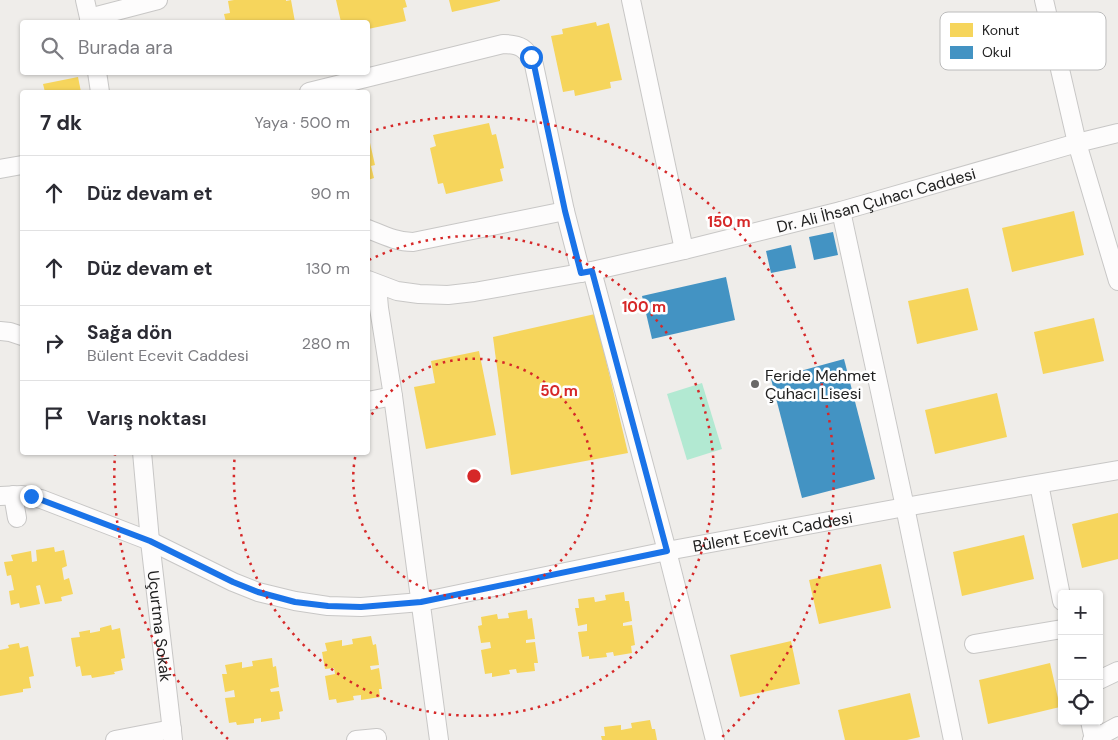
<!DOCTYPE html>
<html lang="tr">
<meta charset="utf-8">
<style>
body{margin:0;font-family:"DM Sans",sans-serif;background:#f2f2f3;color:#2b2b33}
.controls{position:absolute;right:15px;bottom:15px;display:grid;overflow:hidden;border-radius:5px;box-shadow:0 1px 4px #0004}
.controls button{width:45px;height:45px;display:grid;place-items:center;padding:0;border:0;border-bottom:1px solid #e1e1e2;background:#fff;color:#2b2b33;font:25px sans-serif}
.stop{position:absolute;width:15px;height:15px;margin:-11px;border:4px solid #1a73e8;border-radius:50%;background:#fff}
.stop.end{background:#1a73e8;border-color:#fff;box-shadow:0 1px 5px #0008}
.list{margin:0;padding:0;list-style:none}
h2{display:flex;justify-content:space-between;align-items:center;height:65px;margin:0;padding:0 20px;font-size:21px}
h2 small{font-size:16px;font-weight:400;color:#7c7c81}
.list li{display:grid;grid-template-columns:32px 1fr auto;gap:15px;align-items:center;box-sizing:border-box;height:75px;padding:0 20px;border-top:1px solid #e1e1e2}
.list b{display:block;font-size:19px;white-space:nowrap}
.list p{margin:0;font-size:16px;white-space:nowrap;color:#7c7c81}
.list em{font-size:16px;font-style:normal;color:#7c7c81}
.icon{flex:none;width:28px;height:28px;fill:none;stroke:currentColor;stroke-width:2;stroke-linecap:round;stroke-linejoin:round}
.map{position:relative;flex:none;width:1118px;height:740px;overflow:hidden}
.search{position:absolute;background:#fff;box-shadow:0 1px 4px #0004;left:20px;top:20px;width:350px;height:55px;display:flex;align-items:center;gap:12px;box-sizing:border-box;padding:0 18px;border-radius:5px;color:#7c7c81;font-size:19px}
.panel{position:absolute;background:#fff;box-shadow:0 1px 4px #0004;left:20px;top:90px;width:350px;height:365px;border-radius:5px}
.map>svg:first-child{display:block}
.pitch{fill:#b2e9d2}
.homes{fill:#f6d55c}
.schools{fill:#4393c3}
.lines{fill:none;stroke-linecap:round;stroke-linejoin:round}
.minor-casing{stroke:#c8c7c6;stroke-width:20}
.minor{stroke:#fdfcfc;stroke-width:18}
.route{stroke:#1a73e8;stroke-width:6}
.ring{fill:none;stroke:#d62828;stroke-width:2.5;stroke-dasharray:2.5 5}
.poi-dot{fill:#696867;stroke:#fff;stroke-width:2}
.labels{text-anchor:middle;stroke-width:5;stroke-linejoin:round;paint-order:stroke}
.street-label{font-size:16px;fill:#212121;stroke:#fff}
.poi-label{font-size:16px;fill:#212121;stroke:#fff;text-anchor:start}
.key{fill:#fff;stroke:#bcbcbc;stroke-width:1}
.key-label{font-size:14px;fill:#212121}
.centre{fill:#d62828;stroke:#fff;stroke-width:2.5}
.ring-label{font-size:15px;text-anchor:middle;font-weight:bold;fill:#d62828;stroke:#fff;stroke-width:5;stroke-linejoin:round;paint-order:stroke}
</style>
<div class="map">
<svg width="1118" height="740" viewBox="0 0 1118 740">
<rect width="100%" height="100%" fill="#efedea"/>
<!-- pitch -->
<path class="pitch" d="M702,383L722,449L687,460L667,394Z"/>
<!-- homes -->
<g class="homes">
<path d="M234,0H286V1L291,0L295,22H226L224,14L230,13L228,1Z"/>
<path d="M336,0H405L407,7L403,8L406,21L368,29V22H341Z"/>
<path d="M449,0H500V1L452,12Z"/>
<path d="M596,22L597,26L609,23L622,80L610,82L611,88L575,96L574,90L563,92L551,36L563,34L562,29Z"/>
<path d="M78,77L81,92H45L43,84Z"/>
<path d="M489,123L492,135L496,134L504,168L500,169L503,181L446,194L443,183L438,184L430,148L436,146L433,135Z"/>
<path d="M368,134L375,165L371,166L374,178L368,180Z"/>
<path d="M1074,211L1084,255L1012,272L1002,228Z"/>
<path d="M968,288L978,330L917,344L908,301Z"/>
<path d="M595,314L628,453L511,475L493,337Z"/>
<path d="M1094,318L1104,361L1043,374L1034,332Z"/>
<path d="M479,351L496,435L426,449L414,387L435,383L431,361Z"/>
<path d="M997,393L1007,437L935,454L925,410Z"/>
<path d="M1118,513V559L1082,568L1072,524Z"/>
<path d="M1024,535L1034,579L962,596L953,552Z"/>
<path d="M54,547L55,552L64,550L67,566L62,568L64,580L69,578L73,594L61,597L62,601L45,604L40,585L36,586L40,604L20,608L19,603L11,605L9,591L14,590L11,575L7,576L4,562L13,561L11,555L31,551L32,562L37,561L36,550Z"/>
<path d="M881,564L891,608L819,624L809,580Z"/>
<path d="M624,592L625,601H629L632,621L623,623V626L632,625L635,645L631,646L632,653L614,656L613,652L606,653L607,657L589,659V656L582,657L578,632L587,631V624L578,626L575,608H579L578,599L594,597L595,602L606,600L605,595Z"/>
<path d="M527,610L528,619L532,618L535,639L526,640V643L535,642L538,663H534L535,671L517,673L516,669L509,670L510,674L492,677V673L485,674L481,650L491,648L490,642L481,643L478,626L482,625L481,617L497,614L498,619L509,618L508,613Z"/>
<path d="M111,625L112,630L120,628L125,658L121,659L123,670L114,672L115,674L92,678L91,675L82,676L80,666L76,667L71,638L80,637L79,632L90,630V633L100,631V628Z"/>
<path d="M371,636L373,645L376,644L379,665L370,666L371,670L379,668L382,689H379L380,697L361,700V695L353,696L354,700L337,703L336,699L329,700L325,676L335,674L334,668L325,669L322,652L327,651L325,643L342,640V646L353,644L352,639Z"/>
<path d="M791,641L800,684L740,697L730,655Z"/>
<path d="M19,643L20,648L28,646L34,676L29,677L31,688L23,689V692L0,696V650L9,648L8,645Z"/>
<path d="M272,658L273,667L276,666L279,687L270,689L271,692L279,691L283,711L279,712L280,719L261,722V718L254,719V723L237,725L236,722L229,723L225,698L235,697L234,690L225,692L222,674H227L225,665L242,662V668L253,666L252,661Z"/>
<path d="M1050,663L1060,707L988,724L979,680Z"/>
<path d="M910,693L920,737L907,740H845L838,710Z"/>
<path d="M650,720L652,729H655L657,740H602L601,736H605L604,727L621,725V730L632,728L631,723Z"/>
</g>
<!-- schools -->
<g class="schools">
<path d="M833,232L838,255L814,260L809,237Z"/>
<path d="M791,245L796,268L771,273L766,251Z"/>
<path d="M726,277L735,320L652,339L642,296Z"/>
<path d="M844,359L875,479L802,498L771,379Z"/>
</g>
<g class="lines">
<!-- minor casing -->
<g class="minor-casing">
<g id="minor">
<path d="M85,0L90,22"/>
<path d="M631,0L684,250"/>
<path d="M1044,0L1077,143L1118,281"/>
<path d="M89,18L158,0"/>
<path d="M97,72L100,92"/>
<path d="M309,92L503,44C520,44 527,48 534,65L565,211L581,273"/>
<path d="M0,169L22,165"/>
<path d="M841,211L905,507L953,740"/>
<path d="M368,229C383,235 397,242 413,242L565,211"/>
<path d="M592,271L667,551L715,740"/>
<path id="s1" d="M368,280L397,291L419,294L448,295L474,292L592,271L684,250L841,211L1077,143L1118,133"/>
<path d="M377,285L379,308L393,396L439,740"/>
<path d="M0,331L10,332L22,336"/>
<path d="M368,401L393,396"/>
<path id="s2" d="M142,452L150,541L173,740"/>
<path d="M1039,484L1062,601"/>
<path d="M13,495L17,518"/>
<path id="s3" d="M0,496L22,495L41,499L150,541L233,582L258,592L295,601L328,606L361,607L421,602L667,551L905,507L1118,470"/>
<path d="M974,644L1062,629"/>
<path d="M1099,680L1118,671"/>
<path d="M1090,721L1094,739"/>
<path d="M115,740L172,729"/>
<path d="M356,740L377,738"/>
<path d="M1092,740L1118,726"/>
</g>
</g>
<!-- minor -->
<use href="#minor" class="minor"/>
</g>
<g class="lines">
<!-- route -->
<path class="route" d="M31,496L150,541L233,582L258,592L295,602L328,606L361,607L421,602L667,551L592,271L581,273L565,211L534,65L531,57"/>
</g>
<!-- distance rings -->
<g class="ring">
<path d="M368 421A120 120 0 1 1 356 453"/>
<path d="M369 260A240 240 0 1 1 235 453"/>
<path d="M228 739A360 360 0 0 1 115 454M369 132A360 360 0 0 1 720 739"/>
</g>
<!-- markers -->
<circle class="poi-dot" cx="755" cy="384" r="5"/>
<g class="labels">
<!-- street labels -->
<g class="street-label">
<text dy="6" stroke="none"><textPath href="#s1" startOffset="521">Dr. Ali İhsan Çuhacı Caddesi</textPath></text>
<text dy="6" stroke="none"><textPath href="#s3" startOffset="801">Bülent Ecevit Caddesi</textPath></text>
<text dy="6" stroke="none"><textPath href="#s2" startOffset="175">Uçurtma Sokak</textPath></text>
</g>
<!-- poi labels -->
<g class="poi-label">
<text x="765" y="381">Feride Mehmet<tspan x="765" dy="18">Çuhacı Lisesi</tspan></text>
</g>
</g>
<!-- legend -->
<rect x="940" y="12" width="166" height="58" rx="8" class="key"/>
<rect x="950" y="23" width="23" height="14" fill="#f6d55c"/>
<rect x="950" y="46" width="23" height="13" fill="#4393c3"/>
<g class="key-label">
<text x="982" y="35">Konut</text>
<text x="982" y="57">Okul</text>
</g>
<circle cx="474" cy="476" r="8" class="centre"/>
<g class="ring-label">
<text x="729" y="227">150 m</text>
<text x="644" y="312">100 m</text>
<text x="559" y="396">50 m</text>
</g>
</svg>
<div class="controls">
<button>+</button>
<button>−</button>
<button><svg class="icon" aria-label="locate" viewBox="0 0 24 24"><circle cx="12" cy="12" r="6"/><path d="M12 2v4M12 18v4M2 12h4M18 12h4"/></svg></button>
</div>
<div class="stop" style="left:531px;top:57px"></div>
<div class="stop end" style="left:31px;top:496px"></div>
<div class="search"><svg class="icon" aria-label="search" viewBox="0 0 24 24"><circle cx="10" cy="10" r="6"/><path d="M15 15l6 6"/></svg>Burada ara</div>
<section class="panel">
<h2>7 dk<small>Yaya · 500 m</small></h2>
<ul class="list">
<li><svg class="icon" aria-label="ahead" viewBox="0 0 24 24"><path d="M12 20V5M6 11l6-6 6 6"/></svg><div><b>Düz devam et</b></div><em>90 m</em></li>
<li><svg class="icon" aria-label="ahead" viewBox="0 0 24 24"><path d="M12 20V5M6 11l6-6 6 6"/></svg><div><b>Düz devam et</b></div><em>130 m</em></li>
<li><svg class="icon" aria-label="right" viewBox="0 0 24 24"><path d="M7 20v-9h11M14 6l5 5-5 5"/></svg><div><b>Sağa dön</b><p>Bülent Ecevit Caddesi</p></div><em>280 m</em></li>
<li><svg class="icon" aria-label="arrive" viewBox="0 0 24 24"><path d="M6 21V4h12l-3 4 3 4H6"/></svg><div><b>Varış noktası</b></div></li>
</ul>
</section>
</div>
